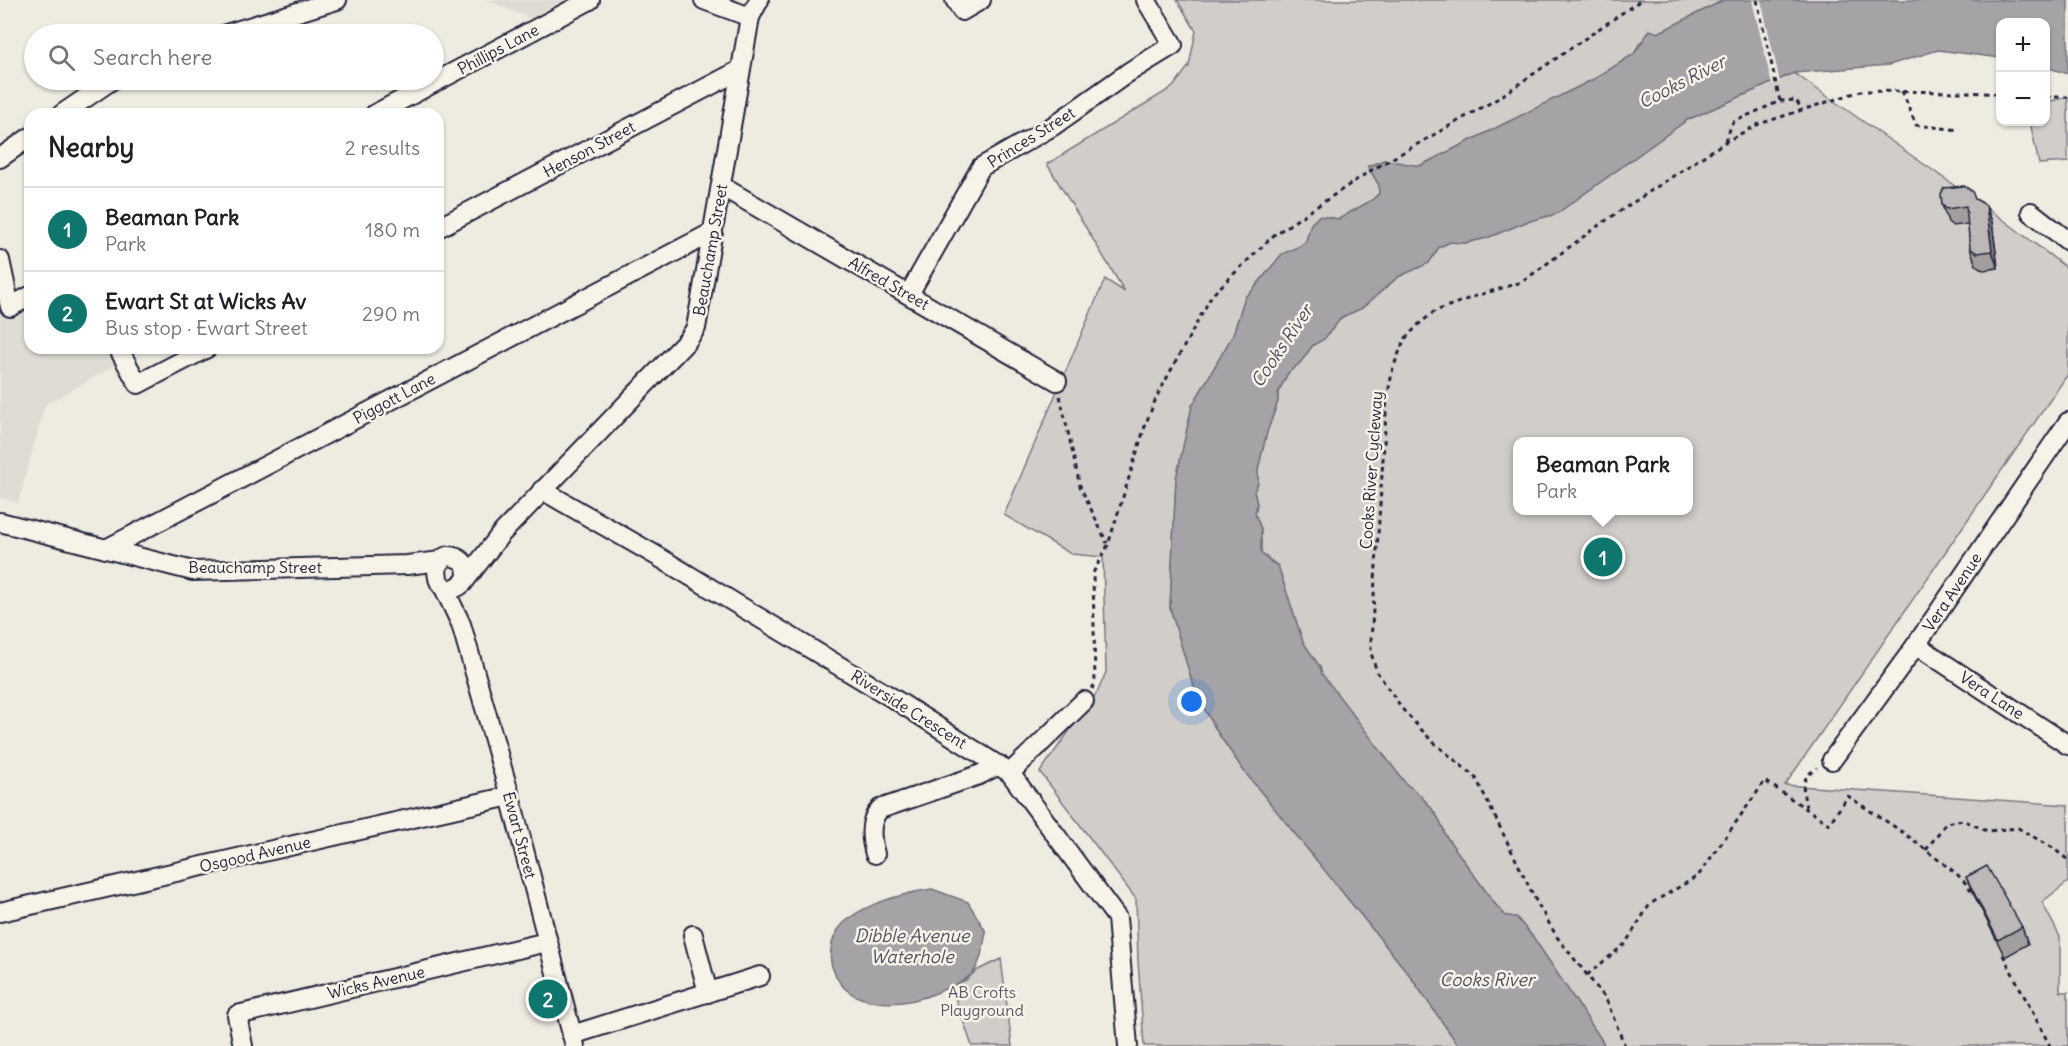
<!DOCTYPE html>
<meta charset="utf-8">
<style>
body{margin:0;font-family:Delius,sans-serif;background:#f2f2f2;color:#202124}
.controls{position:absolute;right:18px;top:18px;display:grid;overflow:hidden;border-radius:12px;box-shadow:0 2px 4px #0004}
.controls button{width:54px;height:54px;display:grid;place-items:center;padding:0;border:0;border-bottom:2px solid #e0e0e0;background:#fff;color:#202124;font:30px sans-serif}
.you{position:absolute;left:1192px;top:702px;width:21px;height:21px;margin:-15px;border:4px solid #fff;border-radius:50%;background:#1a73e8;box-shadow:0 0 0 9px #1a73e833}
.badge{display:grid;place-items:center;width:39px;height:39px;border-radius:50%;background:#0f766e;color:#fff;font-size:20px;font-weight:700}
.pin{position:absolute;translate:-50% -50%;border:3px solid #fff;box-shadow:0 2px 6px #0006}
.popup{position:absolute;left:1513px;top:437px;width:180px;height:78px;box-sizing:border-box;display:grid;place-content:center;border-radius:12px;background:#fff;filter:drop-shadow(0 2px 4px #0005);font-size:20px;white-space:nowrap;color:#757577}
.popup b{font-size:22px;color:#202124}
.popup::after{content:'';position:absolute;left:50%;top:100%;margin-left:-12px;border:12px solid transparent;border-top-color:#fff}
.list{margin:0;padding:0;list-style:none}
h2{display:flex;justify-content:space-between;align-items:center;height:78px;margin:0;padding:0 24px;font-size:26px}
h2 small{font-size:20px;font-weight:400;color:#757577}
.list li{display:grid;grid-template-columns:39px 1fr auto;gap:18px;align-items:center;box-sizing:border-box;height:84px;padding:0 24px;border-top:2px solid #e0e0e0}
.list b{display:block;font-size:22px;white-space:nowrap}
.list p{margin:0;font-size:20px;white-space:nowrap;color:#757577}
.list em{font-size:20px;font-style:normal;color:#757577}
.icon{flex:none;width:33px;height:33px;fill:none;stroke:currentColor;stroke-width:2;stroke-linecap:round;stroke-linejoin:round}
.map{position:relative;flex:none;width:2068px;height:1046px;overflow:hidden}
.search{position:absolute;background:#fff;box-shadow:0 2px 4px #0004;left:24px;top:24px;width:420px;height:66px;display:flex;align-items:center;gap:15px;box-sizing:border-box;padding:0 21px;border-radius:33px;color:#757577;font-size:22px}
.panel{position:absolute;background:#fff;box-shadow:0 2px 4px #0004;left:24px;top:108px;width:420px;height:246px;border-radius:18px}
.map>svg:first-child{display:block}
.built{fill:#dfdcd4}
.green{fill:#d1cdc9;stroke:#7a7882;stroke-width:1.5;fill-rule:evenodd}
.water{fill:#a6a3a6;stroke:#716f7b;stroke-width:1.5}
.pier{fill:#eeebe1}
.lines{fill:none;stroke-linecap:round;stroke-linejoin:round}
.minor-casing{stroke:#22223b;stroke-width:22}
.path{stroke:#22223b;stroke-width:3;stroke-dasharray:4.5 4.5;stroke-linecap:butt}
.minor{stroke:#f7f3e8;stroke-width:18}
.wall{fill:#a19e9d;stroke:#22223b;stroke-width:1.5}
.shaded-wall{fill:#838180;stroke:#22223b;stroke-width:1.5}
.building{fill:#bbb8b7;stroke:#22223b;stroke-width:1.5}
.labels{text-anchor:middle;stroke-width:5;stroke-linejoin:round;paint-order:stroke}
.street-label{font-size:16px;fill:#22223b;stroke:#f7f3e8}
.park-label{font-size:16px;fill:#575566;stroke:#f7f3e8}
.water-label{font-size:18px;font-style:italic;fill:#504f60;stroke:#f7f3e8}
</style>
<div class="map">
<svg width="2068" height="1046" viewBox="0 0 2068 1046">
<rect width="100%" height="100%" fill="#eeebe1"/>
<filter id="ink" filterUnits="userSpaceOnUse"><feTurbulence type="fractalNoise" baseFrequency=".0167" numOctaves="2"/><feDisplacementMap in="SourceGraphic" scale="12" xChannelSelector="R" yChannelSelector="G"/><feConvolveMatrix kernelMatrix="1 2 1 2 8 2 1 2 1" color-interpolation-filters="sRGB"/></filter>
<g filter="url(#ink)">
<!-- built -->
<g class="built">
<path d="M486,0H576L536,21Z"/>
<path d="M30,304V348H109L118,364L45,405L18,503L0,498V311L16,312Z"/>
</g>
<!-- green -->
<g class="green">
<path d="M1177,0H1724L1640,42L1634,54L1596,78L1419,166L1384,160L1368,166L1379,185V193L1372,200L1339,219L1319,216L1311,224L1306,241L1300,246L1282,254L1252,291L1245,297L1233,335L1192,406L1176,479L1170,608L1191,678L1199,699L1218,733L1244,771L1408,973L1459,1046H1144L1138,961L1136,899L1040,772L1098,691L1106,672L1103,557L1071,554L1004,515L1105,279L1125,292L1047,164L1173,87L1189,66L1196,31Z"/>
<path d="M1794,73L2005,221L2068,269V374L1785,785L2068,805V882L2042,902L2060,937V992H2068V1046H1604L1603,1042L1533,937L1516,917L1506,916L1495,904L1445,835C1441,816 1422,795 1406,784L1321,674L1320,667L1303,642L1278,566L1261,553V529L1255,514L1257,504L1254,491L1258,483V469L1267,432L1278,401V393L1288,373L1300,363L1313,345L1324,339L1342,317L1362,308L1398,277L1429,263L1439,247L1451,242L1465,243L1487,238L1526,222L1556,214L1687,120ZM1518,442H1688V510H1518Z"/>
<path d="M2068,97V162L2039,164L2030,122H2046V102Z"/>
<path d="M1001,959L1012,1046H972L951,986L966,980L976,971Z"/>
</g>
<!-- water -->
<g class="water">
<path d="M1724,0H2068V74L2046,67V22H2000V58L1938,50L1889,65L1794,73L1687,120L1556,214L1526,222L1487,238L1465,243L1450,242L1439,247L1429,263L1398,277L1362,308L1342,317L1324,339L1313,345L1300,363L1288,373L1278,393V401L1267,432L1258,469V483L1254,491L1257,504L1255,514L1261,529V553L1269,561L1278,566L1303,642L1320,667L1322,674L1406,784C1422,795 1441,816 1445,835L1495,904L1506,916L1516,917L1533,937L1603,1042L1604,1046H1459L1408,973L1244,771L1218,733L1199,699L1191,678L1170,608L1176,479L1192,406L1233,335L1245,297L1252,291L1282,254L1300,246L1306,241L1311,224L1319,216L1339,219L1372,200L1379,194V185L1368,167L1384,160L1420,166L1596,78L1634,54L1650,30L1658,33Z"/>
<path d="M932,889L968,902L986,932C978,975 976,976 936,993C902,1007 847,1011 833,969C828,957 831,941 838,930C855,905 905,893 932,889Z"/>
</g>
<!-- pier -->
<path class="pier" d="M1752,0H1761L1780,82L1772,85Z"/>
<g class="lines">
<!-- minor casing -->
<g class="minor-casing">
<g id="minor">
<path d="M704,0L750,17"/>
<path d="M955,0L962,11L981,0"/>
<path d="M226,34L337,0"/>
<path d="M62,114L112,80"/>
<path d="M375,114L590,0"/>
<path d="M0,158L30,137"/>
<path d="M721,186L1057,381"/>
<path d="M2031,212L2068,241"/>
<path d="M438,228L740,70"/>
<path d="M0,260L10,307L30,296"/>
<path d="M909,294L981,167L1053,126L1129,72L1173,45L1146,0"/>
<path d="M118,348L138,384L207,348"/>
<path d="M542,490L657,556L899,702L1010,773L1117,918L1128,1046"/>
<path d="M0,522L193,571L407,565L441,561"/>
<path d="M106,549L713,232"/>
<path d="M467,576C467,569 466,563 459,559C427,542 432,609 463,583L501,534L687,341L696,328L750,17L759,0"/>
<path d="M443,586L461,624L510,796L575,1046"/>
<path d="M1916,645L2068,745"/>
<path d="M1832,760L1916,645L2068,422"/>
<path d="M1010,773L1084,701"/>
<path d="M875,854C871,840 868,821 880,809L979,775L999,765"/>
<path d="M0,912L510,796"/>
<path d="M693,935L708,993"/>
<path d="M572,1035L760,976"/>
<path d="M243,1046L237,1015L547,942"/>
</g>
</g>
<!-- path -->
<g class="path">
<path d="M1757,0L1780,101"/>
<path d="M1902,91L1916,125L1960,130"/>
<path d="M2046,97H2068"/>
<path d="M1725,141L1733,122L1780,101L1796,100L1802,110"/>
<path d="M1060,396L1080,486L1107,543"/>
<path d="M1092,689L1095,683L1093,573L1108,545L1146,423L1157,396L1212,295L1274,235L1370,171L1497,99L1641,0"/>
<path d="M1806,808C1803,789 1799,779 1817,768"/>
<path d="M1926,850L1946,823L1963,820L1987,831L2018,828L2053,848L2068,860"/>
<path d="M2003,955L2050,1046"/>
<path d="M1587,975L1625,944L1650,904L1698,876L1765,781L1829,824L1848,796C1874,814 1902,830 1926,850C1943,865 1963,874 1973,895"/>
<path d="M1625,1046L1606,999L1557,937L1535,899L1476,778L1431,740L1404,711L1377,672L1371,653V641L1387,398L1393,368L1404,340L1418,325L1435,311L1476,296L1522,282L1602,223L1725,142L1759,124L1861,91L1967,92L2000,94"/>
</g>
<!-- minor -->
<use href="#minor" class="minor"/>
</g>
<!-- wall -->
<g class="wall">
<path d="M1975,199L1986,205L1992,222L1998,268L1983,270L1976,265L1970,248L1968,224L1953,226L1948,222L1942,205Z"/>
<path d="M1966,877L2022,927L2028,944L2005,957L1973,893Z"/>
</g>
<!-- shaded-wall -->
<path class="shaded-wall" d="M1986,205L1992,222L1998,268L1992,251Z"/>
<!-- building -->
<g class="building">
<path d="M1964,186L1972,191L1975,199L1986,205L1992,251L1977,253L1970,248L1966,206L1947,209L1942,205L1941,194L1944,188Z"/>
<path d="M1987,866L2022,927L1998,940L1966,877Z"/>
</g>
</g>
<g class="labels">
<!-- street labels -->
<g class="street-label">
<text transform="translate(498 49) rotate(-28)" y="6">Phillips Lane</text>
<text transform="translate(1031 137) rotate(-32)" y="6">Princes Street</text>
<text transform="translate(589 149) rotate(-28)" y="6">Henson Street</text>
<text transform="translate(710 250) rotate(-80)" y="6">Beauchamp Street</text>
<text transform="translate(889 283) rotate(30)" y="6">Alfred Street</text>
<text transform="translate(394 398) rotate(-28)" y="6">Piggott Lane</text>
<text transform="translate(1371 470) rotate(-86)" y="6">Cooks River Cycleway</text>
<text x="255" y="573">Beauchamp Street</text>
<text transform="translate(1952 592) rotate(-56)" y="6">Vera Avenue</text>
<text transform="translate(1992 695) rotate(33)" y="6">Vera Lane</text>
<text transform="translate(909 709) rotate(32)" y="6">Riverside Crescent</text>
<text transform="translate(520 835) rotate(75)" y="6">Ewart Street</text>
<text transform="translate(255 854) rotate(-13)" y="6">Osgood Avenue</text>
<text transform="translate(376 982) rotate(-13)" y="6">Wicks Avenue</text>
</g>
<!-- park labels -->
<g class="park-label">
<text x="982" y="998">AB Crofts<tspan x="982" dy="18">Playground</tspan></text>
</g>
<!-- water labels -->
<g class="water-label">
<text transform="translate(1682 82) rotate(-27)" y="6">Cooks River</text>
<text transform="translate(1282 346) rotate(-56)" y="6">Cooks River</text>
<text x="912" y="942">Dibble Avenue<tspan x="912" dy="21">Waterhole</tspan></text>
<text x="1487" y="986">Cooks River</text>
</g>
</g>
</svg>
<div class="controls">
<button>+</button>
<button>−</button>
</div>
<div class="you"></div>
<div class="pin badge" style="left:1603px;top:557px">1</div>
<div class="popup"><b>Beaman Park</b>Park</div>
<div class="pin badge" style="left:548px;top:999px">2</div>
<div class="search"><svg class="icon" aria-label="search" viewBox="0 0 24 24"><circle cx="10" cy="10" r="6"/><path d="M15 15l6 6"/></svg>Search here</div>
<section class="panel">
<h2>Nearby<small>2 results</small></h2>
<ul class="list">
<li><span class="badge">1</span><div><b>Beaman Park</b><p>Park</p></div><em>180 m</em></li>
<li><span class="badge">2</span><div><b>Ewart St at Wicks Av</b><p>Bus stop · Ewart Street</p></div><em>290 m</em></li>
</ul>
</section>
</div>
